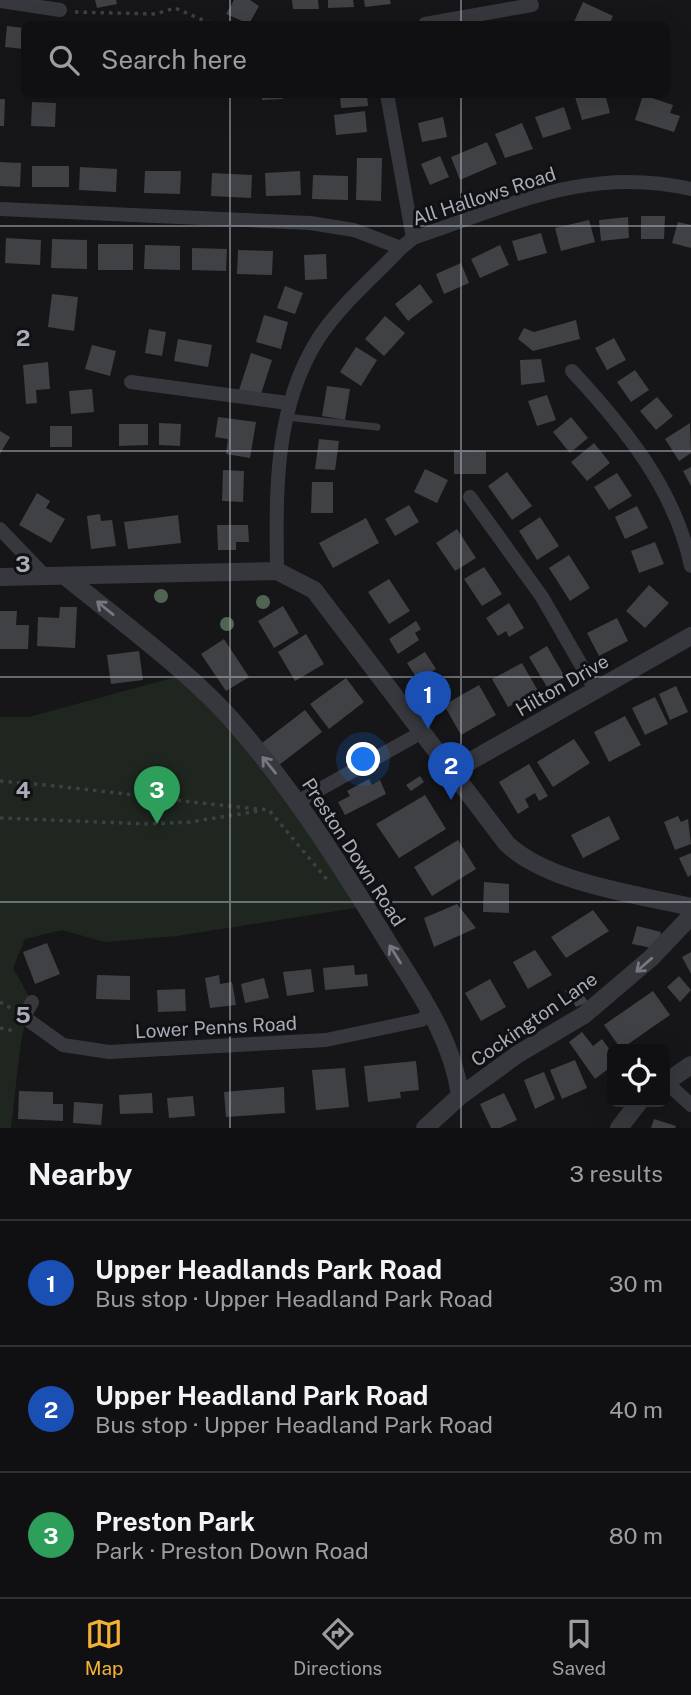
<!DOCTYPE html>
<meta charset="utf-8">
<style>
body{margin:0;font-family:"Public Sans",sans-serif;background:#19191b;color:#f1f3f6}
.controls{position:absolute;right:21px;bottom:21px;display:grid;overflow:hidden;border-radius:10px;box-shadow:0 7px 28px #0002}
.controls button{width:63px;height:63px;display:grid;place-items:center;padding:0;border:0;border-bottom:2px solid #303032;background:#101012;color:#f1f3f6;font:35px sans-serif}
.you{position:absolute;left:364px;top:760px;width:24px;height:24px;margin:-18px;border:5px solid #fff;border-radius:50%;background:#1a73e8;box-shadow:0 0 0 10px #1a73e833}
.badge{display:grid;place-items:center;width:46px;height:46px;border-radius:50%;background:#f2b134;color:#fff;font-size:23px;font-weight:700}
.pin{position:absolute;translate:-50% -58px;filter:drop-shadow(0 2px 4px #0008)}
.pin::after{content:'';position:absolute;top:37px;width:24px;height:21px;background:inherit;clip-path:polygon(0 0,100% 0,50% 100%)}
.list{margin:0;padding:0;list-style:none}
h2{display:flex;justify-content:space-between;align-items:center;height:91px;margin:0;padding:0 28px;font-size:30px}
h2 small{font-size:23px;font-weight:400;color:#9c9d9f}
.list li{display:grid;grid-template-columns:46px 1fr auto;gap:21px;align-items:center;box-sizing:border-box;height:126px;padding:0 28px;border-top:2px solid #303032}
.list b{display:block;font-size:26px;white-space:nowrap}
.list p{margin:0;font-size:23px;white-space:nowrap;color:#9c9d9f}
.list em{font-size:23px;font-style:normal;color:#9c9d9f}
.icon{flex:none;width:38px;height:38px;fill:none;stroke:currentColor;stroke-width:2;stroke-linecap:round;stroke-linejoin:round}
.map{position:relative;flex:none;width:691px;height:1128px;overflow:hidden}
.search{position:absolute;background:#101012;box-shadow:0 7px 28px #0002;left:21px;right:21px;top:21px;height:77px;display:flex;align-items:center;gap:18px;box-sizing:border-box;padding:0 24px;border-radius:10px;color:#9c9d9f;font-size:26px}
.sheet{height:469px;background:#101012}
nav{display:flex;justify-content:space-around;align-items:center;box-sizing:border-box;height:98px;border-top:2px solid #303032;background:#101012;font-size:19px;color:#9c9d9f}
nav a{display:grid;justify-items:center;gap:4px}
nav .on{color:#f2b134}
.map>svg:first-child{display:block}
.green{fill:#1e261f}
.building{fill:#404145}
.lines{fill:none;stroke-linecap:round;stroke-linejoin:round}
.path{stroke:#3d3f44;stroke-width:3.5;stroke-dasharray:3.5 5;stroke-linecap:butt}
.service{stroke:#37383d;stroke-width:7}
.minor{stroke:#37383d;stroke-width:14}
.tertiary{stroke:#37383d;stroke-width:18}
.tree{fill:#506452}
.oneway{stroke:#757881}
.grid{fill:none;stroke:#a8adb8;stroke-width:2;stroke-opacity:0.55}
.labels{text-anchor:middle;stroke-width:6;stroke-linejoin:round;paint-order:stroke}
.street-label{font-size:19px;fill:#a8adb8;stroke:#111113}
.grid-label{font-size:23px;text-anchor:middle;font-weight:bold;fill:#a8adb8;stroke:#111113;stroke-width:6;stroke-linejoin:round;paint-order:stroke}
</style>
<div class="map">
<svg width="691" height="1128" viewBox="0 0 691 1128">
<rect width="100%" height="100%" fill="#161618"/>
<!-- green -->
<path class="green" d="M183,675L230,717L368,906L177,936L104,942L62,930L25,939L13,968L32,1002C19,1026 16,1096 11,1128H0V717H29Z"/>
<!-- building -->
<g class="building">
<path d="M95,0H116L117,4L97,8Z"/>
<path d="M234,0H250L259,6L249,24L226,14Z"/>
<path d="M292,0H318L319,9H293Z"/>
<path d="M328,0H353L354,7L328,8Z"/>
<path d="M364,0H390L391,4L365,7Z"/>
<path d="M583,2L613,16L609,24H573Z"/>
<path d="M7,26L24,28V49L5,47Z"/>
<path d="M262,94H283V99L262,100Z"/>
<path d="M340,94H367L368,106L341,108Z"/>
<path d="M583,94H605L610,113L582,120L575,97Z"/>
<path d="M643,95L673,105L670,113L680,116L674,132L635,120Z"/>
<path d="M0,99H5L4,126H0Z"/>
<path d="M32,102L56,103L55,127L31,126Z"/>
<path d="M564,107L571,129L543,138L535,117Z"/>
<path d="M365,111L367,132L336,135L334,115Z"/>
<path d="M443,117L447,137L422,142L418,123Z"/>
<path d="M522,123L533,149L505,158L495,134Z"/>
<path d="M487,142L497,164L460,180L451,157Z"/>
<path d="M440,156L449,177L430,185L421,164Z"/>
<path d="M357,158H382L381,201L356,200Z"/>
<path d="M0,162L21,163L20,187L0,186Z"/>
<rect x="32" y="166" width="37" height="21"/>
<path d="M80,167L117,169L116,192L79,190Z"/>
<path d="M145,171H181L180,194L144,193Z"/>
<path d="M300,171L301,195L266,196L265,173Z"/>
<path d="M212,173L252,175L251,198L211,196Z"/>
<path d="M313,175L348,176V200L312,199Z"/>
<path d="M641,216H665L664,239H641Z"/>
<path d="M628,217L629,238L601,241L599,220Z"/>
<path d="M589,220L595,242L561,251L555,228Z"/>
<path d="M678,222L691,225V248L672,243Z"/>
<path d="M541,233L547,253L518,261L512,241Z"/>
<path d="M6,238L41,240L40,265L5,263Z"/>
<path d="M52,239L87,240V269L51,268Z"/>
<rect x="98" y="244" width="35" height="26"/>
<path d="M145,245L180,246V270L144,269Z"/>
<path d="M500,245L509,265L480,278L471,259Z"/>
<path d="M192,248L227,249L226,271L192,270Z"/>
<path d="M238,250L273,251L272,275L237,274Z"/>
<path d="M326,254L327,279L305,280L304,255Z"/>
<path d="M461,263L469,283L444,294L436,274Z"/>
<path d="M420,284L433,302L408,321L395,304Z"/>
<path d="M285,286L303,293L295,314L277,308Z"/>
<path d="M52,294L78,297L74,331L48,327Z"/>
<path d="M264,315L288,322L281,349L256,342Z"/>
<path d="M385,316L405,333L384,356L365,339Z"/>
<path d="M576,320L580,339L533,351L518,339L524,328L534,332Z"/>
<path d="M149,329L166,332L162,356L145,353Z"/>
<path d="M614,338L626,360L607,370L595,348Z"/>
<path d="M178,339L212,345L208,367L174,361Z"/>
<path d="M92,345L116,351L110,376L85,369Z"/>
<path d="M356,347L377,360L361,386L340,372Z"/>
<path d="M251,353L272,360L260,397L239,390Z"/>
<path d="M541,359L545,382L521,385L520,360Z"/>
<path d="M48,362L50,389L36,390L37,403L26,404L23,365Z"/>
<path d="M635,370L649,390L631,402L617,382Z"/>
<path d="M327,386L350,389L345,420L322,416Z"/>
<path d="M92,389L94,412L71,414L69,391Z"/>
<path d="M547,395L556,420L537,426L528,401Z"/>
<path d="M657,397L673,416L656,430L640,411Z"/>
<path d="M218,417L256,422L250,458L226,454L228,439L215,437Z"/>
<path d="M571,417L588,438L570,453L553,432Z"/>
<path d="M159,423L181,424L180,446L159,445Z"/>
<path d="M690,423L691,453L679,461L665,439Z"/>
<path d="M119,424H148V445L119,446Z"/>
<rect x="50" y="426" width="22" height="21"/>
<path d="M0,431L10,437L0,454Z"/>
<path d="M319,439L339,441L335,470L315,469Z"/>
<path d="M594,443L610,463L587,481L571,462Z"/>
<path d="M454,450L486,451V474H454Z"/>
<path d="M691,467V486L683,471Z"/>
<path d="M425,469L448,480L437,503L414,492Z"/>
<path d="M223,470L244,471L243,502L222,501Z"/>
<path d="M507,472L532,506L512,520L488,486Z"/>
<path d="M617,473L632,496L609,510L594,487Z"/>
<path d="M312,482H333V513H311Z"/>
<path d="M37,493L50,501L46,508L65,519L51,543L19,525Z"/>
<path d="M409,505L419,522L395,536L385,519Z"/>
<path d="M637,506L648,528L625,539L615,517Z"/>
<path d="M100,514L101,521L112,520L116,546L91,549L87,516Z"/>
<path d="M178,515L181,543L128,549L124,522Z"/>
<path d="M540,517L559,546L537,560L519,531Z"/>
<path d="M366,518L379,543L333,568L319,543Z"/>
<path d="M217,525H248L249,542H236V550H218Z"/>
<path d="M457,529L476,558L455,571L436,543Z"/>
<path d="M655,542L664,564L639,573L631,551Z"/>
<path d="M569,555L590,588L570,601L549,568Z"/>
<path d="M484,567L502,594L482,606L464,579Z"/>
<path d="M389,579L410,611L389,624L368,592Z"/>
<path d="M649,585L669,603L645,628L626,611Z"/>
<path d="M509,603L524,628L509,637L506,631L498,636L486,618Z"/>
<path d="M283,606L299,633L274,648L258,621Z"/>
<path d="M60,607H77L75,648L37,646L38,617L59,618Z"/>
<path d="M0,611H17L16,625H29L28,649H0Z"/>
<path d="M617,618L628,641L599,656L587,633Z"/>
<path d="M416,621L421,629L415,633L419,640L398,654L389,639Z"/>
<path d="M306,634L324,664L295,681L278,652Z"/>
<path d="M224,639L249,677L226,691L201,654Z"/>
<path d="M547,646L565,677L547,687L529,657Z"/>
<path d="M139,651L143,680L111,684L107,655Z"/>
<path d="M425,652L436,669L418,680L407,663Z"/>
<path d="M522,663L538,691L508,707L492,679Z"/>
<path d="M346,678L364,702L329,729L310,704Z"/>
<path d="M479,685L496,715L461,735L444,705Z"/>
<path d="M676,686L688,712L670,720L659,694Z"/>
<path d="M655,697L668,724L645,735L632,708Z"/>
<path d="M305,710L322,732L279,765L262,743Z"/>
<path d="M625,716L641,745L609,762L594,732Z"/>
<path d="M574,739L590,763L553,787L537,762Z"/>
<path d="M529,764L548,796L539,801L535,793L525,799L529,807L518,814L499,782Z"/>
<path d="M420,776L424,782L411,791L406,785Z"/>
<path d="M369,779L372,785L380,780L386,794L345,815L338,802L350,796L347,791Z"/>
<path d="M425,795L446,829L399,858L376,824Z"/>
<path d="M609,816L620,839L583,858L571,835Z"/>
<path d="M678,816L681,822L688,819L691,844L675,850L664,822Z"/>
<path d="M458,840L476,869L432,896L414,867Z"/>
<path d="M691,853V875L688,877L679,858Z"/>
<path d="M484,882L509,884V913L483,912Z"/>
<path d="M457,904L476,928L434,947L424,918Z"/>
<path d="M593,910L609,931L566,958L551,937Z"/>
<path d="M637,926L661,932L657,949L632,944Z"/>
<path d="M47,943L60,974L35,984L23,952Z"/>
<path d="M535,950L552,975L528,989L513,962Z"/>
<path d="M691,952V974L682,957Z"/>
<path d="M354,965L355,975L367,974L368,986L325,990L323,968Z"/>
<path d="M311,969L314,992L287,996L283,972Z"/>
<path d="M97,975L130,976V1000L96,999Z"/>
<path d="M219,975L220,984L232,982L236,1005L210,1008L205,978Z"/>
<path d="M679,976L691,990L680,1002L667,987Z"/>
<path d="M264,978L269,998L245,1003L241,984Z"/>
<path d="M490,979L506,1007L481,1021L465,993Z"/>
<path d="M576,984L588,1002L576,1007L565,991Z"/>
<path d="M185,989L186,1011L158,1012L157,990Z"/>
<path d="M653,991L670,1015L621,1049L604,1025Z"/>
<path d="M582,1032L593,1046L602,1039L612,1053V1066L595,1079L569,1042Z"/>
<path d="M575,1060L587,1088L562,1099L550,1070Z"/>
<path d="M416,1061L419,1090L400,1092L401,1098L368,1102L364,1066Z"/>
<path d="M345,1068L349,1107L316,1110L312,1070Z"/>
<path d="M544,1072L555,1099L535,1109L524,1080Z"/>
<path d="M284,1087L285,1113L226,1117L224,1092Z"/>
<path d="M19,1091L53,1092V1104H63V1121L18,1119Z"/>
<path d="M152,1093L153,1113L120,1114L119,1095Z"/>
<path d="M504,1093L517,1120L500,1128H491L480,1104Z"/>
<path d="M193,1096L195,1116L169,1118L167,1098Z"/>
<path d="M74,1102L103,1104L101,1125L73,1123Z"/>
<path d="M654,1119L676,1126L675,1128H651Z"/>
</g>
<g class="lines">
<!-- path -->
<g class="path">
<path d="M75,12L155,14L175,8L212,24"/>
<path d="M0,781C90,788 179,802 269,810L329,882"/>
<path d="M0,818L148,824L190,822L259,811"/>
<path d="M0,1002L10,1008"/>
<path d="M0,1028L15,1031"/>
</g>
<!-- service -->
<path class="service" d="M286,417L377,427"/>
<!-- minor -->
<g class="minor">
<path d="M0,1L60,10"/>
<path d="M425,24L532,5"/>
<path d="M387,94L413,238"/>
<path d="M0,209L310,223L354,230L401,248"/>
<path d="M572,371C624,427 675,489 691,566"/>
<path d="M131,382L288,403"/>
<path d="M470,497L542,597L595,689"/>
<path d="M0,529L46,577"/>
<path d="M277,571C276,491 274,409 318,339C339,306 374,277 401,248L413,238C509,206 588,165 691,189"/>
<path d="M299,801L424,731"/>
<path d="M32,1002L24,1017L63,1045L109,1052L326,1040L421,1020L432,1012"/>
<path d="M666,1082L691,1105"/>
</g>
<!-- tertiary -->
<g class="tertiary">
<path d="M0,577L277,571L314,590L507,844C549,883 635,894 691,907"/>
<path d="M66,577C118,619 187,670 231,719C294,790 343,869 392,949C421,995 453,1041 460,1096L425,1128"/>
<path d="M453,771L691,636"/>
<path d="M665,1083L691,1065"/>
<path d="M460,1096L518,1054L584,1015L651,958L691,916"/>
<path d="M619,1128L639,1102"/>
</g>
</g>
<!-- trees -->
<g class="tree">
<circle cx="161" cy="596" r="7"/>
<circle cx="263" cy="602" r="7"/>
<circle cx="227" cy="624" r="7"/>
</g>
<!-- one-way arrows -->
<defs><path id="oneway-shaft" d="M-6 0H5M1.5-3L5.5 0L1.5 3" fill="none" stroke-width="1.6" stroke-linecap="round" stroke-linejoin="round" transform="scale(1.75)"/></defs>
<g class="oneway">
<use href="#oneway-shaft" transform="translate(105 608) rotate(-141)"/>
<use href="#oneway-shaft" transform="translate(269 765) rotate(-129)"/>
<use href="#oneway-shaft" transform="translate(395 954) rotate(-122)"/>
<use href="#oneway-shaft" transform="translate(644 965) rotate(139)"/>
</g>
<!-- grid -->
<path class="grid" d="M230,0V24M461,0V24M230,94V1128M461,94V1128M0,226H691M0,451H691M0,677H691M0,902H691"/>
<g class="labels">
<!-- street labels -->
<g class="street-label">
<text transform="translate(484 196) rotate(-18)" y="7">All Hallows Road</text>
<text transform="translate(562 685) rotate(-30)" y="7">Hilton Drive</text>
<text transform="translate(354 852) rotate(57)" y="7">Preston Down Road</text>
<text transform="translate(534 1019) rotate(-35)" y="7">Cockington Lane</text>
<text transform="translate(216 1027) rotate(-3)" y="7">Lower Penns Road</text>
</g>
</g>
<g class="grid-label">
<text x="23" y="346">2</text>
<text x="23" y="572">3</text>
<text x="23" y="798">4</text>
<text x="23" y="1023">5</text>
</g>
</svg>
<div class="controls">
<button><svg class="icon" aria-label="locate" viewBox="0 0 24 24"><circle cx="12" cy="12" r="6"/><path d="M12 2v4M12 18v4M2 12h4M18 12h4"/></svg></button>
</div>
<div class="you"></div>
<div class="pin badge" style="left:428px;top:729px;background:#1a4fb4">1</div>
<div class="pin badge" style="left:451px;top:800px;background:#1a4fb4">2</div>
<div class="pin badge" style="left:157px;top:824px;background:#2e9e5b">3</div>
<div class="search"><svg class="icon" aria-label="search" viewBox="0 0 24 24"><circle cx="10" cy="10" r="6"/><path d="M15 15l6 6"/></svg>Search here</div>
</div>
<section class="sheet">
<h2>Nearby<small>3 results</small></h2>
<ul class="list">
<li><span class="badge" style="background:#1a4fb4">1</span><div><b>Upper Headlands Park Road</b><p>Bus stop · Upper Headland Park Road</p></div><em>30 m</em></li>
<li><span class="badge" style="background:#1a4fb4">2</span><div><b>Upper Headland Park Road</b><p>Bus stop · Upper Headland Park Road</p></div><em>40 m</em></li>
<li><span class="badge" style="background:#2e9e5b">3</span><div><b>Preston Park</b><p>Park · Preston Down Road</p></div><em>80 m</em></li>
</ul>
</section>
<nav>
<a class="on"><svg class="icon" aria-label="map" viewBox="0 0 24 24"><path d="M3 6l6-2 6 2 6-2v14l-6 2-6-2-6 2zM9 4v14M15 6v14"/></svg>Map</a>
<a><svg class="icon" aria-label="directions" viewBox="0 0 24 24"><path d="M12 3l9 9-9 9-9-9zM9 14v-3h6M13 9l2 2-2 2"/></svg>Directions</a>
<a><svg class="icon" aria-label="saved" viewBox="0 0 24 24"><path d="M7 4h10v16l-5-4-5 4z"/></svg>Saved</a>
</nav>
